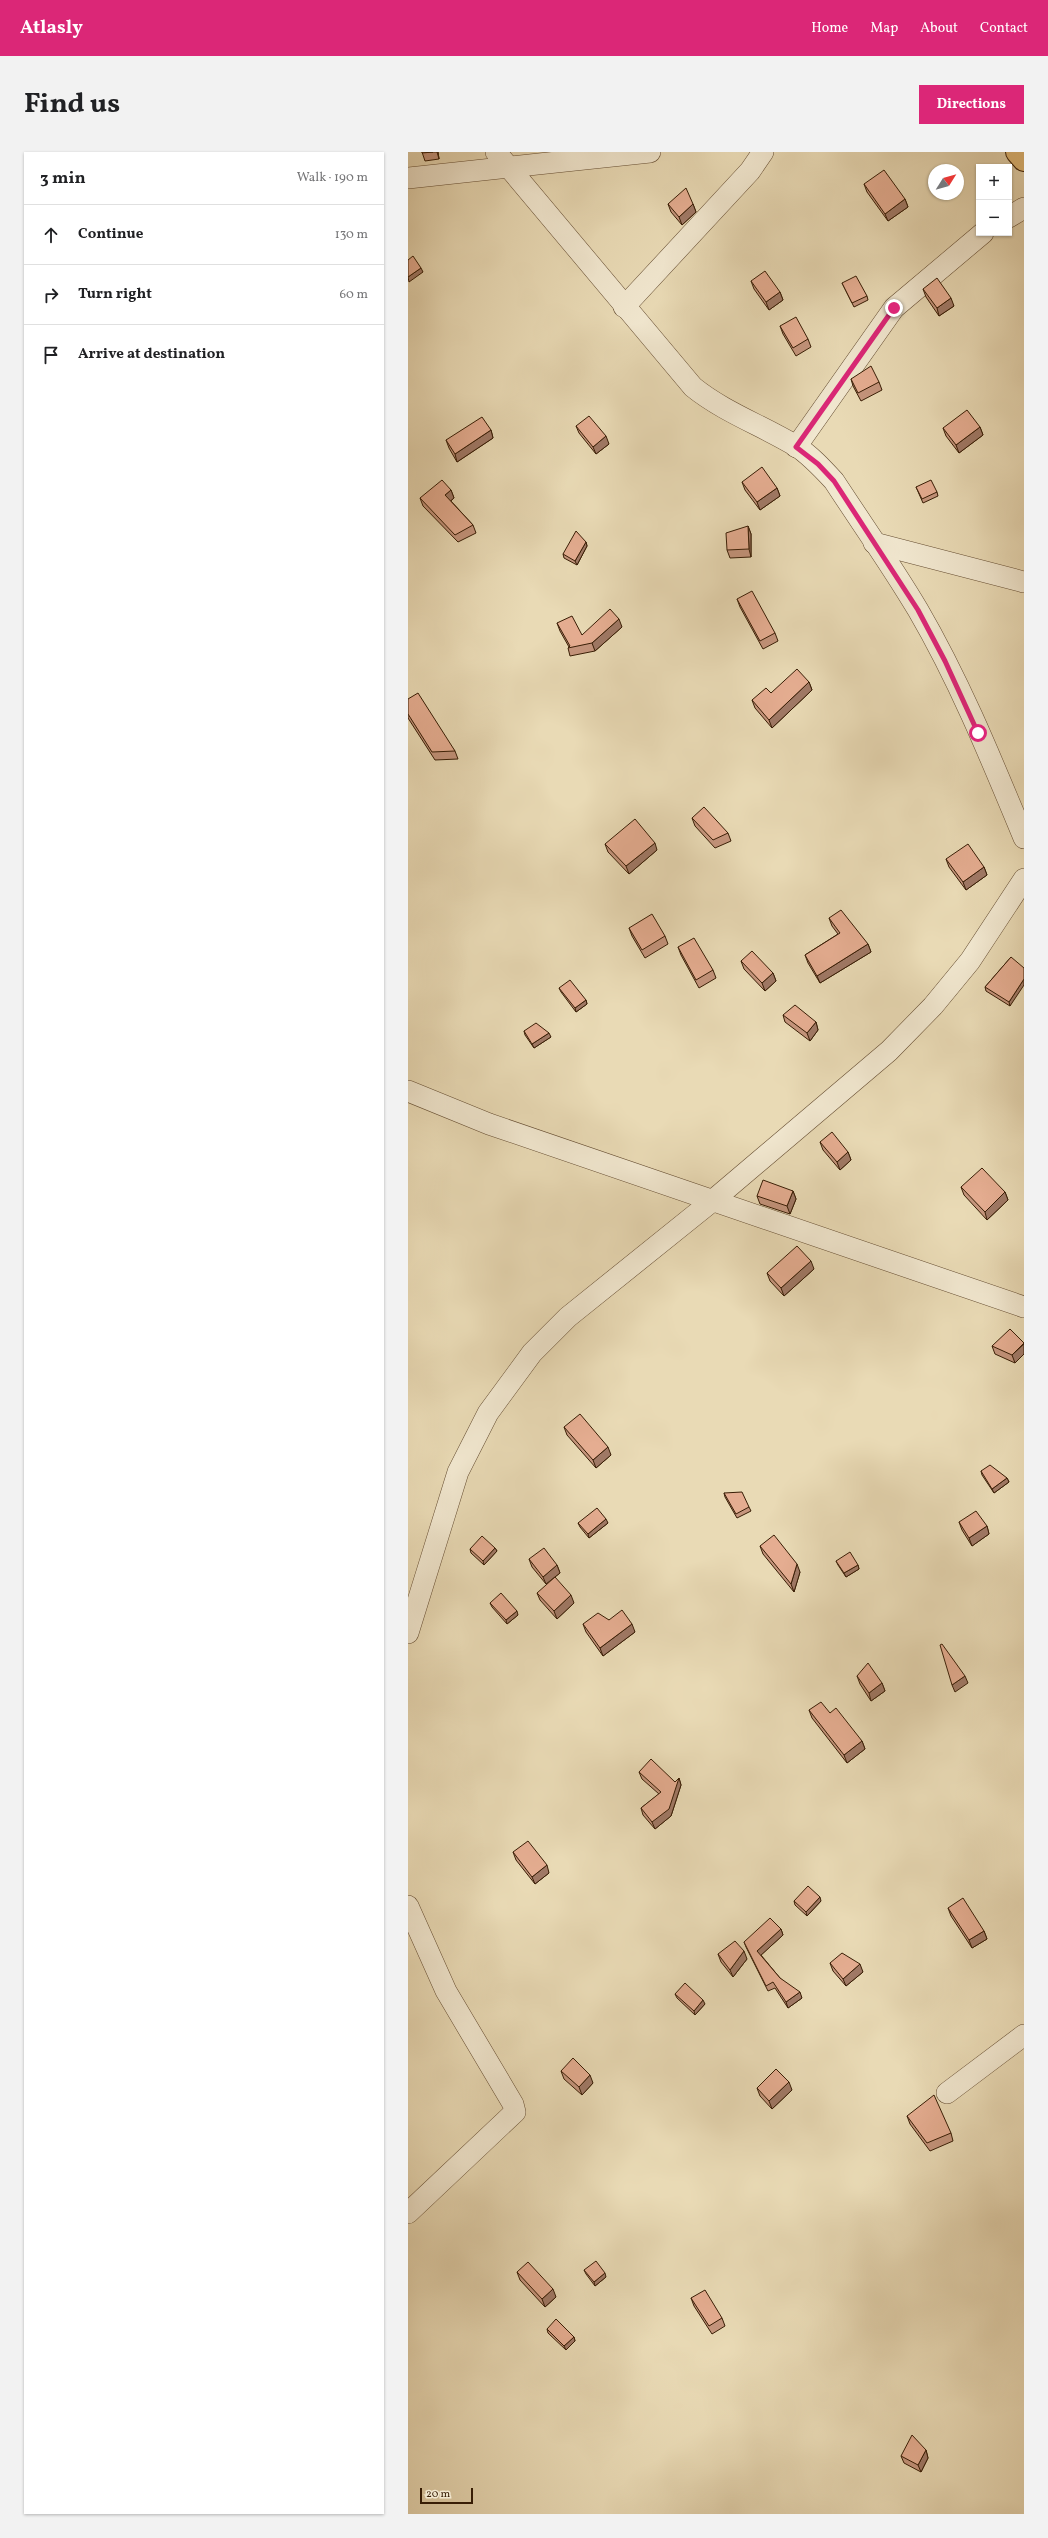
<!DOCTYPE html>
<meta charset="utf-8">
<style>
body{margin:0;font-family:Vollkorn,serif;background:#f2f2f2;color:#202124}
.controls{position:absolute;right:12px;top:12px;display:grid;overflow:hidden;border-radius:0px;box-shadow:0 1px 3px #0004}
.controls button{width:36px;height:36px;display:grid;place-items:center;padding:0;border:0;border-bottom:1px solid #e0e0e0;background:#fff;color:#202124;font:20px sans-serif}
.compass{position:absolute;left:520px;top:12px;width:36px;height:36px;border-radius:50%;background:#fff;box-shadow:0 1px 3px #0004;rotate:53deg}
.scale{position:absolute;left:12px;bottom:10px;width:53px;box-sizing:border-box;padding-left:4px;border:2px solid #381d05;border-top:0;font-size:11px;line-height:14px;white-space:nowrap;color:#381d05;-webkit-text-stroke:3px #f1e7cf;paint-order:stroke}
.stop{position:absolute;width:12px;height:12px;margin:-9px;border:3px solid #db2777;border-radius:50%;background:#fff}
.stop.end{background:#db2777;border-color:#fff;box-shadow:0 1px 4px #0008}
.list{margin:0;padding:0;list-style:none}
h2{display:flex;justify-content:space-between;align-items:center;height:52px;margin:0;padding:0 16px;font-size:17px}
h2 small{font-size:13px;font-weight:400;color:#757577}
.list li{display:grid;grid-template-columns:26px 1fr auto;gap:12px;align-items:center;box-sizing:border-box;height:60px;padding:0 16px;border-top:1px solid #e0e0e0}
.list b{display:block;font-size:15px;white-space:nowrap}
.list em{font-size:13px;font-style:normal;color:#757577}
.icon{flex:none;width:22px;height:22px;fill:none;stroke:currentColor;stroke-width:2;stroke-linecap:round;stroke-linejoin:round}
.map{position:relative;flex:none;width:616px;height:2362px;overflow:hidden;border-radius:0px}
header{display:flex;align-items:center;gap:24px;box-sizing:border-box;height:56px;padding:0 20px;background:#db2777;color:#fff}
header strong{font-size:19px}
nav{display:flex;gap:22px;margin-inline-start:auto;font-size:14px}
.intro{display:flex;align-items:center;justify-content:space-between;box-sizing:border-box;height:96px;padding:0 24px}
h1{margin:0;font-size:28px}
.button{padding:10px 18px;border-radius:0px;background:#db2777;color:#fff;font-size:14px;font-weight:700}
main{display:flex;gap:24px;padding:0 24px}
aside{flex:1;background:#fff;border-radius:0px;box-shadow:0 1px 3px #0004}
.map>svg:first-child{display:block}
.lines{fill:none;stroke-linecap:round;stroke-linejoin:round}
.minor-casing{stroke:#644c31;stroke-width:22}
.highway-casing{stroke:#381d05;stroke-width:24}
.minor{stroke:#f1e7cf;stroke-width:21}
.highway{stroke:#e4bd7a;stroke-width:22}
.wall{fill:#c5957d;stroke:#381d05}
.shaded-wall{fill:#a07966;stroke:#381d05}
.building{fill:#e5ad91;stroke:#381d05}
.route{stroke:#db2777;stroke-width:5}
</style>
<header>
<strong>Atlasly</strong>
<nav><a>Home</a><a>Map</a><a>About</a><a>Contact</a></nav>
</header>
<div class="intro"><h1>Find us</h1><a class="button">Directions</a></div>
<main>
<aside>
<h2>3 min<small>Walk · 190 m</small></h2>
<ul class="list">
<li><svg class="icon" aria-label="ahead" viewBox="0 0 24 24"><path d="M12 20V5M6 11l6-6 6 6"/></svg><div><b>Continue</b></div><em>130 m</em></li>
<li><svg class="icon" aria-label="right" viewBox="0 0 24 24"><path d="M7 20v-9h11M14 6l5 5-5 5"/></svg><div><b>Turn right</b></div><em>60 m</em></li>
<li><svg class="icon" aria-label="arrive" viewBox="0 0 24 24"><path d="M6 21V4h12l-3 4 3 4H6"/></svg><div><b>Arrive at destination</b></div></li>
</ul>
</aside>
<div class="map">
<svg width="616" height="2362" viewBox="0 0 616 2362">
<rect width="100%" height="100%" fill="#e9dab5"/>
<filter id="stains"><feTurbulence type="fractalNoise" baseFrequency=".005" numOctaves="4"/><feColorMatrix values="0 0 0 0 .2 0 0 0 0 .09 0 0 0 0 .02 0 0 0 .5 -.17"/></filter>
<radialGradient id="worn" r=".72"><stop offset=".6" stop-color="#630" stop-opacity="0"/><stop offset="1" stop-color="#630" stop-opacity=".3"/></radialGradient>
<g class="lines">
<!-- minor casing -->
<g class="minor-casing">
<g id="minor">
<path d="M88,0L285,235C316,260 353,273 388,294C402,303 414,316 426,329C454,372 484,414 510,458C552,530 584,609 616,686"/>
<path d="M0,26L242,0"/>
<path d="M601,65L616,56"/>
<path d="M216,155L342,19L355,0"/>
<path d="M388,295L486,156L575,81"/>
<path d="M466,391L616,430"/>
<path d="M0,939L81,972L616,1155"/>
<path d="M0,1481L50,1320L80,1261L124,1201L160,1165L303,1050L481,899L525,854L562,809L616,727"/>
<path d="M0,1754L38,1839L105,1952L107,1960L0,2061"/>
<path d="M539,1941L616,1883"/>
</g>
</g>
<!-- highway casing -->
<g class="highway-casing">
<path id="highway" d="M609,0L616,8"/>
</g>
<!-- minor -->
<use href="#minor" class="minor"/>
<!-- highway -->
<use href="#highway" class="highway"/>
</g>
<!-- wall -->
<g class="wall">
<path d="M14,0H30L31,7L17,9Z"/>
<path d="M456,32L497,47L500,55L480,69L459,40Z"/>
<path d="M260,52H285L288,60L274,73L263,60Z"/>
<path d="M343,129L372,140L375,148L361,158L346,137Z"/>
<path d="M434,131L459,144L460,148L446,155Z"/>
<path d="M515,137L546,154L531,164L518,145Z"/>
<path d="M372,174L400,187L403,195L388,204L375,182Z"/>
<path d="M443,227L471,230L474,238L453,249L445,234Z"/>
<path d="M168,274L201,292L188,302L171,281Z"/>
<path d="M572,275L575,283L551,301L538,284L535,276Z"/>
<path d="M83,278L85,286L49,310L41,296L38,288Z"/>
<path d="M334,330L369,336L372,344L352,358L337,338Z"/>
<path d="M508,335L529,340L530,344L515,351Z"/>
<path d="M43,338L46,346L43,349L65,373L68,381L50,390L15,354L12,346Z"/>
<path d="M340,374L343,382V405L322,406L319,398Z"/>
<path d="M178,390L179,394L169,413L156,406L155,402Z"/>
<path d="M329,447L367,481L370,489L355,497L332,455Z"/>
<path d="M149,471L174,483L214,475L187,499L162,504L160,496L161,495L152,479Z"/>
<path d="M401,530L404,538L364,576L347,556L344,548L363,541Z"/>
<path d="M0,547L47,599L50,607L27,608L0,566Z"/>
<path d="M284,666L320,681L323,689L307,696L287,674Z"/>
<path d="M197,692L249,698L221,722L200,700Z"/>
<path d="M538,707L576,715L579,723L558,738L541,715Z"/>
<path d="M421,766L460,792L463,800L412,831L400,811L397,803L430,782L424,774Z"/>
<path d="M221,776L257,784L260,792L237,806L224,784Z"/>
<path d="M270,795L305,818L308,826L291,836L273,803Z"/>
<path d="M603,805L602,854L578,839L577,835Z"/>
<path d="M333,809L365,821L368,829L357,839L336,817Z"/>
<path d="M151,836L178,848L179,852L168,860L153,840Z"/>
<path d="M375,863L408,870L410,878L402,889L377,870Z"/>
<path d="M116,879L143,885L126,896L117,883Z"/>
<path d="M412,990L440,1000L443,1008L432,1018L415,998Z"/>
<path d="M553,1035L597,1040L600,1048L579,1068L556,1043Z"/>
<path d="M385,1039L388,1047L382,1062L352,1052L349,1044Z"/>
<path d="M406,1117L376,1144L362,1129L359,1121Z"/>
<path d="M616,1191V1202L607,1211L587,1202L584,1194Z"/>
<path d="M156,1275L203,1303L188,1316L159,1283Z"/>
<path d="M573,1319L599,1326L601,1330L586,1341L574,1323Z"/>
<path d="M316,1341L341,1355L343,1359L329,1366L317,1345Z"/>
<path d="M551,1370L579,1374L581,1382L564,1394L554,1378Z"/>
<path d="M170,1371H200L181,1386L172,1375Z"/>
<path d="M352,1394L392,1420L386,1440L355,1402Z"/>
<path d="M87,1396L89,1399L76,1413L63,1401L62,1397Z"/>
<path d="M121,1407L149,1413L152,1421L138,1432L124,1415Z"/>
<path d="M428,1409L450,1413L451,1417L438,1425L430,1413Z"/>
<path d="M129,1441L166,1451L149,1467L132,1448Z"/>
<path d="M82,1451L110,1463L99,1472L84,1455Z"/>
<path d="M201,1468L227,1480L195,1504L178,1480L175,1472Z"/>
<path d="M449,1524L474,1531L477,1539L463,1549L452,1532Z"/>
<path d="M401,1558L422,1561L454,1589L457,1597L439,1611L404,1566Z"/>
<path d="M231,1620L267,1630L271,1626L273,1633L263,1664L247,1677L235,1663L233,1656L251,1642L234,1627Z"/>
<path d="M105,1700L141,1721L127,1732L108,1708Z"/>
<path d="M386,1749H413L399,1764L387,1753Z"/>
<path d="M540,1756L576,1779L579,1787L564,1796L543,1764Z"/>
<path d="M373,1777L375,1783L353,1803L372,1826L394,1846L380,1856L367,1836L360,1839L338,1795L336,1790Z"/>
<path d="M310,1802L339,1807L325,1825L313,1810Z"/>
<path d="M422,1811L455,1820L438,1834L425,1819Z"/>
<path d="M267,1842L297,1852L287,1863L269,1846Z"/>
<path d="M153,1919L185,1931L174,1943L156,1927Z"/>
<path d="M349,1936L384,1938L364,1957L352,1944Z"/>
<path d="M499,1964L543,1981L545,1989L522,1999L502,1972Z"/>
<path d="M176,2118L198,2125L187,2134L178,2122Z"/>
<path d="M109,2120L148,2145L137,2155L112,2128Z"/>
<path d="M283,2146L314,2166L317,2174L304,2182L286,2154Z"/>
<path d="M139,2177L166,2185L167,2189L158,2198L140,2181Z"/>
<path d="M518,2298L520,2306L513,2320L496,2311L493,2304Z"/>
</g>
<!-- shaded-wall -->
<g class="shaded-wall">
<path d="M29,0H30L31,7Z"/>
<path d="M497,47L500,55L480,69L477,62Z"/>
<path d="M285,52L288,60L274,73L271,65Z"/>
<path d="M13,116L15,120L1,130L0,125Z"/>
<path d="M372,140L375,148L361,158L358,150Z"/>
<path d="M543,146L546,154L531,164L529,156Z"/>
<path d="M572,275L575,283L551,301L548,293Z"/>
<path d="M83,278L85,286L49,310L47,302Z"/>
<path d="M198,284L201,292L188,302L185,295Z"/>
<path d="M369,336L372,344L352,358L349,350Z"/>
<path d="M43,338L46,346L40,351L37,343Z"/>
<path d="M340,374L343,382V405L341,397Z"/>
<path d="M178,390L179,394L169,413L167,409Z"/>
<path d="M211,467L214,475L187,499L184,491Z"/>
<path d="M401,530L404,538L364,576L361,568Z"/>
<path d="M247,691L249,698L221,722L218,714Z"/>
<path d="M576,715L579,723L558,738L555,730Z"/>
<path d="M460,792L463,800L412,831L409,824Z"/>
<path d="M365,821L368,829L357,839L354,831Z"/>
<path d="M616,827V833L602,854L601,850Z"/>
<path d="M178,848L179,852L168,860L167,856Z"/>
<path d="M408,870L410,878L402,889L399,881Z"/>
<path d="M141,881L143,885L126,896L124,892Z"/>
<path d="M440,1000L443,1008L432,1018L429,1010Z"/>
<path d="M385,1039L388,1047L382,1062L379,1054Z"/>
<path d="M597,1040L600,1048L579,1068L577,1060Z"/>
<path d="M403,1109L406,1117L376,1144L373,1136Z"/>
<path d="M616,1192V1202L607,1211L604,1203Z"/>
<path d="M200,1295L203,1303L188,1316L185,1308Z"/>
<path d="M599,1326L601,1330L586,1341L584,1337Z"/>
<path d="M198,1367L200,1371L181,1386L180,1382Z"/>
<path d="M579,1374L581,1382L564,1394L561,1386Z"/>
<path d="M87,1396L89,1399L76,1413L75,1409Z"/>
<path d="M389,1412L392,1420L386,1440L383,1432Z"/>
<path d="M149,1413L152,1421L138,1432L135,1425Z"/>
<path d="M450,1413L451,1417L438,1425L436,1421Z"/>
<path d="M163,1443L166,1451L149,1467L146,1459Z"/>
<path d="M109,1459L110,1463L99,1472L98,1468Z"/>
<path d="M224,1472L227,1480L195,1504L192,1496Z"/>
<path d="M557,1524L560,1531L547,1540L544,1533Z"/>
<path d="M474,1531L477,1539L463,1549L461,1541Z"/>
<path d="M454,1589L457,1597L439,1611L436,1603Z"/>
<path d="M271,1626L273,1633L263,1664L247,1677L244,1670Z"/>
<path d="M139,1713L141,1721L127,1732L124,1725Z"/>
<path d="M412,1745L413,1749L399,1764L398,1760Z"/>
<path d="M373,1777L375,1783L351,1805L349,1799Z"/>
<path d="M576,1779L579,1787L564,1796L561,1788Z"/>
<path d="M336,1799L339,1807L325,1825L322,1818Z"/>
<path d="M452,1812L455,1820L438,1834L435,1827Z"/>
<path d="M392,1840L394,1846L380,1856L378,1850Z"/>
<path d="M295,1848L297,1852L287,1863L286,1859Z"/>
<path d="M182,1923L185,1931L174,1943L171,1935Z"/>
<path d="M381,1930L384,1938L364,1957L361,1949Z"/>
<path d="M197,2121L198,2125L187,2134L186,2130Z"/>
<path d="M145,2137L148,2145L137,2155L134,2147Z"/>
<path d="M166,2185L167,2189L158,2198L156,2194Z"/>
<path d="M518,2298L520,2306L513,2320L510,2313Z"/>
</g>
<!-- building -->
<g class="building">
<path d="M14,0H25L14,1Z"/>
<path d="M476,18L497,47L477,62L456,32Z"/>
<path d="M278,36L285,52L271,65L260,52Z"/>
<path d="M5,104L13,116L0,125V108Z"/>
<path d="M357,119L372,140L358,150L343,129Z"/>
<path d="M448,124L459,144L444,151L434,131Z"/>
<path d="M529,126L543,146L529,156L515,137Z"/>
<path d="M388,165L400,187L385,196L372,174Z"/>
<path d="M463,214L471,230L450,241L443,227Z"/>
<path d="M559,258L572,275L548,293L535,276Z"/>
<path d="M181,264L198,284L185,295L168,274Z"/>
<path d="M74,265L83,278L47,302L38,288Z"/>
<path d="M354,315L369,336L349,350L334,330Z"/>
<path d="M34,328L43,338L37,343L65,373L47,383L12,346Z"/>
<path d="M523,328L529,340L514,347L508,335Z"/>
<path d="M340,374L341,397L319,398L318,381Z"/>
<path d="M168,379L178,390L167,409L155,402Z"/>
<path d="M344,439L367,481L352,489L329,447Z"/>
<path d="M202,457L211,467L184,491L160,496L162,494L149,471L164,464L174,483Z"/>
<path d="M389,517L401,530L361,568L344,548L358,536L363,541Z"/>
<path d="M10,541L47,599L24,600L0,562V547Z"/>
<path d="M296,655L320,681L305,688L284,666Z"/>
<path d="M227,667L247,691L218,714L197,692Z"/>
<path d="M560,692L576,715L555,730L538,707Z"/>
<path d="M433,758L460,792L409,824L397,803L432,781L421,766Z"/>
<path d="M244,762L257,784L234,798L221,776Z"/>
<path d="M286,786L305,818L288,828L270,795Z"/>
<path d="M344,799L365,821L354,831L333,809Z"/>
<path d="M603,805L616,816V827L601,850L577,835Z"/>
<path d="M162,828L178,848L167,856L151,836Z"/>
<path d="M387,853L408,870L399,881L375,863Z"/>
<path d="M128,871L141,881L124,892L116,879Z"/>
<path d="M424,980L440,1000L429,1010L412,990Z"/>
<path d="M574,1016L597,1040L577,1060L553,1035Z"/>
<path d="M355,1028L385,1039L379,1054L349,1044Z"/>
<path d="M389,1094L403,1109L373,1136L359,1121Z"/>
<path d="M602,1177L616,1191L604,1203L584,1194Z"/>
<path d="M172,1262L200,1295L185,1308L156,1275Z"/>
<path d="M582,1313L599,1326L584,1337L573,1319Z"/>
<path d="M334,1340L341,1355L328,1362L316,1341Z"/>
<path d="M189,1356L198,1367L180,1382L170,1371Z"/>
<path d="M568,1359L579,1374L561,1386L551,1370Z"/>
<path d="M366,1383L389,1412L383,1432L352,1394Z"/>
<path d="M74,1384L87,1396L75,1409L62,1397Z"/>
<path d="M136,1396L149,1413L135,1425L121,1407Z"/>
<path d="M442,1400L450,1413L436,1421L428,1409Z"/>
<path d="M147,1425L163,1443L146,1459L129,1441Z"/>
<path d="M93,1441L109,1459L98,1468L82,1451Z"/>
<path d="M214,1458L224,1472L192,1496L175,1472L190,1461L201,1468Z"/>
<path d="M534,1492L557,1524L544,1533L532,1493Z"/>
<path d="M460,1511L474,1531L461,1541L449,1524Z"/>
<path d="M413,1550L422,1561L428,1556L454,1589L436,1603L401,1558Z"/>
<path d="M243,1607L267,1630L271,1626L261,1657L244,1670L233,1656L253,1640L231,1620Z"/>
<path d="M120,1689L139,1713L124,1725L105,1700Z"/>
<path d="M400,1734L412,1745L398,1760L386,1749Z"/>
<path d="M555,1746L576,1779L561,1788L540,1756Z"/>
<path d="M362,1766L373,1777L349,1799L372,1826L392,1840L378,1850L365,1830L358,1834L336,1790Z"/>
<path d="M327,1789L336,1799L322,1818L310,1802Z"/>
<path d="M434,1801L452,1812L435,1827L422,1811Z"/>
<path d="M277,1831L295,1848L286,1859L267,1842Z"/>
<path d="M165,1906L182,1923L171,1935L153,1919Z"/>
<path d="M368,1917L381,1930L361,1949L349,1936Z"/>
<path d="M526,1943L543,1981L519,1991L499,1964Z"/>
<path d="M188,2109L197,2121L186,2130L176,2118Z"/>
<path d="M120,2110L145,2137L134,2147L109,2120Z"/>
<path d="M297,2138L314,2166L301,2174L283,2146Z"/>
<path d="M148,2167L166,2185L156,2194L139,2177Z"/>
<path d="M504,2283L518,2298L510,2313L493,2304Z"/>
</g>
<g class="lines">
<!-- route -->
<path class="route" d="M486,156L388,295L410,312L426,329L510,458L537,509L570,581"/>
</g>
<rect width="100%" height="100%" filter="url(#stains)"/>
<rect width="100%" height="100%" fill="url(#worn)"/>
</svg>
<div class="controls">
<button>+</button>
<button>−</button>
</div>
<svg class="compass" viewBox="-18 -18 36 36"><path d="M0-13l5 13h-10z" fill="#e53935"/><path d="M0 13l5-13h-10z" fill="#757577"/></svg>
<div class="scale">20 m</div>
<div class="stop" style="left:570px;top:581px"></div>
<div class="stop end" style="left:486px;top:156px"></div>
</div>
</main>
